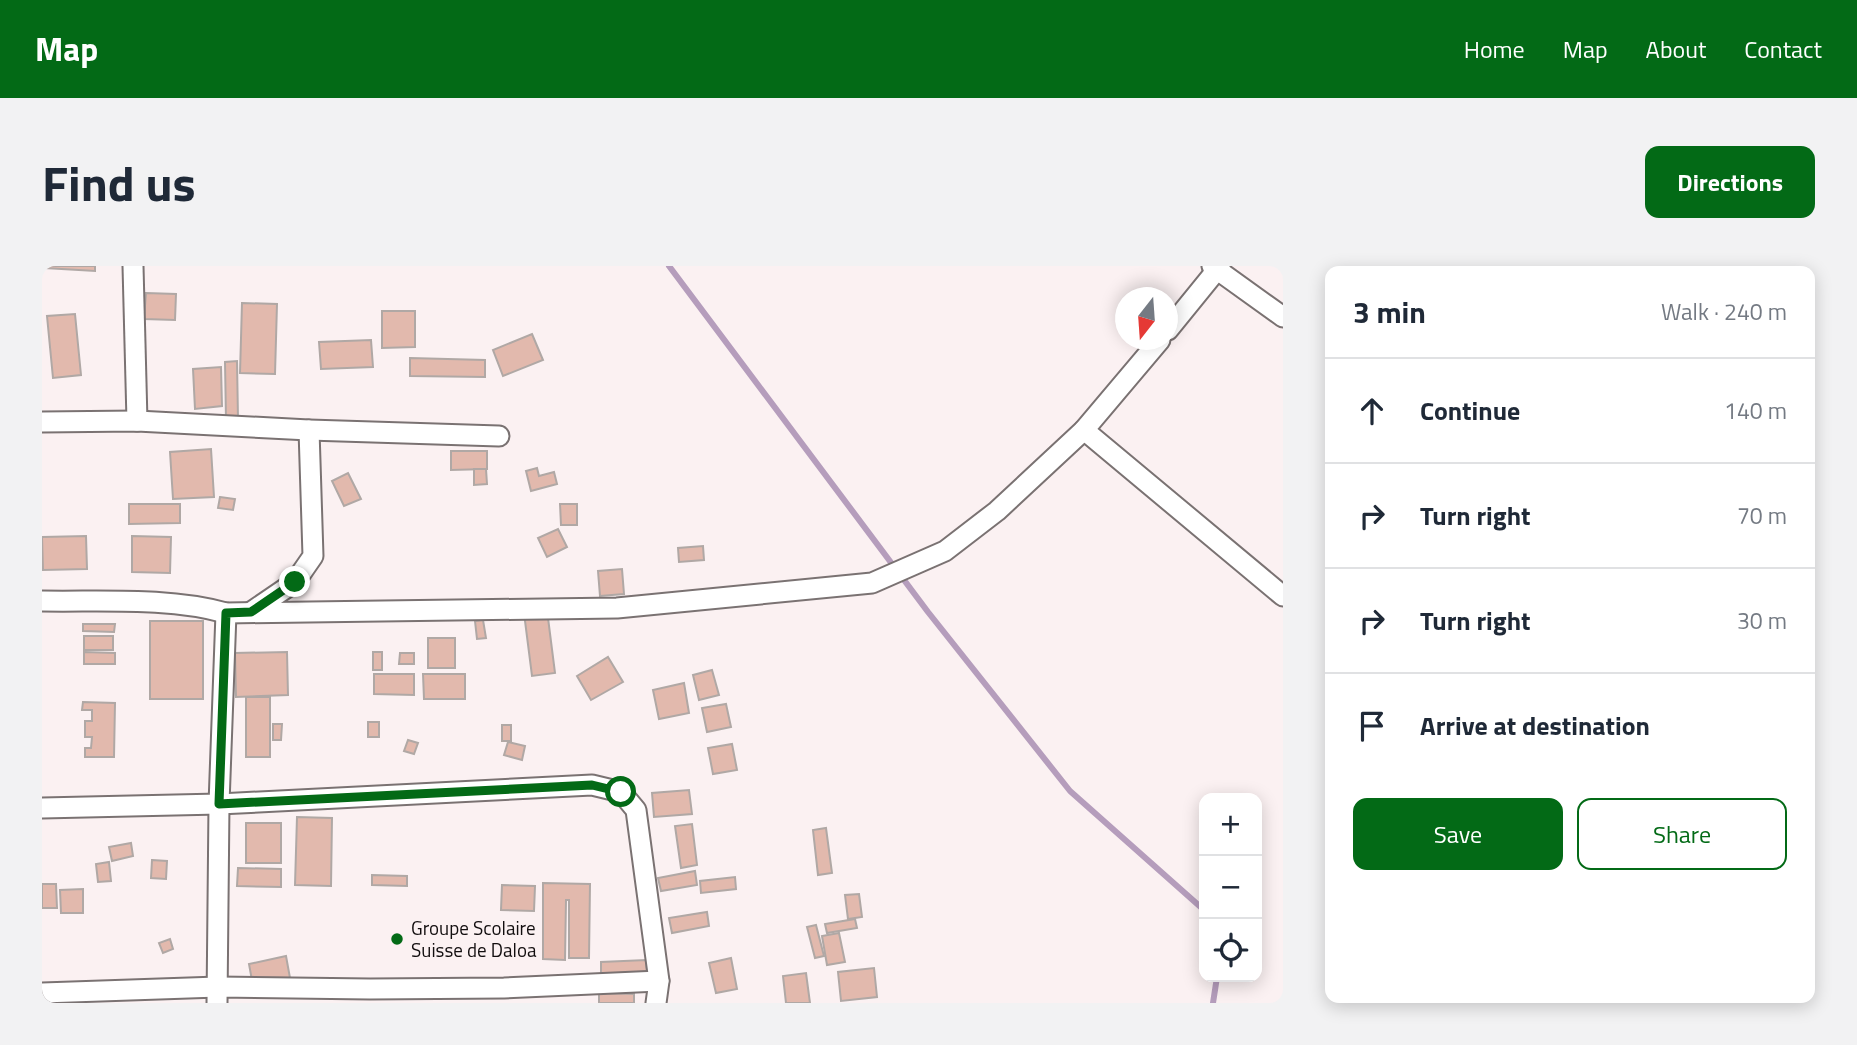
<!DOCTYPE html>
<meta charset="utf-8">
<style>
body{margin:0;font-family:"Titillium Web",sans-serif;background:#f2f2f3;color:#1f2937}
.controls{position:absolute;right:21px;bottom:21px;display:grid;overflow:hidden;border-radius:14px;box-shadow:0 4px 18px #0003}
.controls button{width:63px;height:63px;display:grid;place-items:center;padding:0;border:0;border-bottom:2px solid #e0e1e3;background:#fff;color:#1f2937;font:35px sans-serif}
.compass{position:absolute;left:1073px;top:21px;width:63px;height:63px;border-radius:50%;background:#fff;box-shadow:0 4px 18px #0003;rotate:197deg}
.stop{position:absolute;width:21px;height:21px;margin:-16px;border:5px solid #036a16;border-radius:50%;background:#fff}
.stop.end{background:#036a16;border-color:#fff;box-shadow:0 2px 7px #0008}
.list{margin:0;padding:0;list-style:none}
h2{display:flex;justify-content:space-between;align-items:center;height:91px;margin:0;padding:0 28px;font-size:30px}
h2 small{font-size:23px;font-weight:400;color:#747a83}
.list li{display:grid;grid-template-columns:46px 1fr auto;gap:21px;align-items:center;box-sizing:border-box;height:105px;padding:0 28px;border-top:2px solid #e0e1e3}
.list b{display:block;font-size:26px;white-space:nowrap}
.list em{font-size:23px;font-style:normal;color:#747a83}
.actions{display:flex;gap:14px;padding:21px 28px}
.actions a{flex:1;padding:16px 0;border:2px solid #036a16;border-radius:14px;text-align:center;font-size:24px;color:#036a16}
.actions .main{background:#036a16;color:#fff}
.icon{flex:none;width:38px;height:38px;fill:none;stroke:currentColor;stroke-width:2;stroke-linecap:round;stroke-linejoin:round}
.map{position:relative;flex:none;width:1241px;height:737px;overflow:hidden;border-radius:14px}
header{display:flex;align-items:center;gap:42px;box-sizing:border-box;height:98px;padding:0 35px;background:#036a16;color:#fff}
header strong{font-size:33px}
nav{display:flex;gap:38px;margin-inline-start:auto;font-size:24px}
.intro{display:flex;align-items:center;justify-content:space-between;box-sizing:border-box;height:168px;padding:0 42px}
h1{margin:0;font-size:49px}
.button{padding:18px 32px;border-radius:14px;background:#036a16;color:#fff;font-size:24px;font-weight:700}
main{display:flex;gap:42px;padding:0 42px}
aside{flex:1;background:#fff;border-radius:14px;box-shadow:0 4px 18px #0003}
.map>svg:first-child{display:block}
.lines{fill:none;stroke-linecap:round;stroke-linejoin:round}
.stream{stroke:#b59dbc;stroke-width:6}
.building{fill:#e2b9ad;stroke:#b0a8a5;stroke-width:2}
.street-casing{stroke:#7a7272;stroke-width:23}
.street{stroke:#fff;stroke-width:19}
.route{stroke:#036a16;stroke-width:9}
.poi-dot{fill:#036a16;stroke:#fbf1f2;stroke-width:2.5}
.labels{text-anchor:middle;stroke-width:7;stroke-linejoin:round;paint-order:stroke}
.poi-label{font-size:19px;fill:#120e0f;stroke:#fbf1f2;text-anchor:start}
</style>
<header>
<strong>Map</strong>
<nav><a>Home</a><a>Map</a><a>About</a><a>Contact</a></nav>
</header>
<div class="intro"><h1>Find us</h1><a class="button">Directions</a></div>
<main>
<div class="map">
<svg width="1241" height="737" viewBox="0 0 1241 737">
<rect width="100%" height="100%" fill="#fbf1f2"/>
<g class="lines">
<!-- stream -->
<g class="stream">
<path d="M627,0L886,346L1028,525L1162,644"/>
<path d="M1171,737L1175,711"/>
</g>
</g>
<!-- building -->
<g class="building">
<path d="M3,0H53V5L3,2Z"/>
<path d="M104,27L134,28L133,54L102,53Z"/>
<path d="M200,37L235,38L233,108L198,107Z"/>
<path d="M340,45H373V81L340,82Z"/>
<path d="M33,48L39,109L11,112L5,50Z"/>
<path d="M490,68L501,94L461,110L451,84Z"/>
<path d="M329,74L331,101L279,103L277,76Z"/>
<path d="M368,92L443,94V111L368,110Z"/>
<path d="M195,95L196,153L184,154L183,96Z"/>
<path d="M179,101L180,140L153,143L151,103Z"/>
<path d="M169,183L172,231L131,233L128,186Z"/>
<path d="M409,185H445V203L409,204Z"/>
<path d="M495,202L497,210L512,206L515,218L489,225L484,205Z"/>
<path d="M432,203H444L445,218L432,219Z"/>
<path d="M306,207L319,233L302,240L290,215Z"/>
<path d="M178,231L193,233L191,244L176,242Z"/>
<path d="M87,238H138V257L87,258Z"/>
<path d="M518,238H535V259H519Z"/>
<path d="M516,263L525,281L505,291L496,272Z"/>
<path d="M44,270L45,303L1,304L0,271Z"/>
<path d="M90,270L129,271L128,307L90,306Z"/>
<path d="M661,280L662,294L637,296L636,282Z"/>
<path d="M580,303L582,328L558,330L556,305Z"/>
<path d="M505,344L513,407L490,410L482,347Z"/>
<path d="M441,354L444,372L435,373L433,355Z"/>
<rect x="108" y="355" width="53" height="78"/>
<path d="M41,358H73L72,366L41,365Z"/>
<rect x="42" y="370" width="29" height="14"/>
<rect x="386" y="372" width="27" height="30"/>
<path d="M42,386L73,387V398H42Z"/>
<path d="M245,386L246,429L194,431L193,387Z"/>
<rect x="331" y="386" width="9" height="18"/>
<path d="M358,387H372V398H357Z"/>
<path d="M566,391L581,416L549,434L535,410Z"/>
<path d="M670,404L677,429L657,434L651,409Z"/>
<path d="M332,408H372V429L332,428Z"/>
<path d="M381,408H423V433H382Z"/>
<path d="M642,417L647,447L617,453L611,424Z"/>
<rect x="204" y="431" width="24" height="60"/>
<path d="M41,436L73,437L72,491H43V482H49L50,471H43V455H50V444H40Z"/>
<path d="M684,438L689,461L665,466L660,442Z"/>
<rect x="326" y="456" width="11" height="15"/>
<path d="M231,458H240L239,474H231Z"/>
<rect x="460" y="459" width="9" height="16"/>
<path d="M366,474L376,477L372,488L362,485Z"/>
<path d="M466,476L483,480L480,494L462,489Z"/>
<path d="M690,478L695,504L671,508L666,482Z"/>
<path d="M647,524L650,548L612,551L610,527Z"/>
<path d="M255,551L290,552L289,620L253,619Z"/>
<rect x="204" y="557" width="35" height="40"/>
<path d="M650,558L655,599L639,602L633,560Z"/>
<path d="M784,562L790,607L776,609L771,564Z"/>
<path d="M89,577L91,590L70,595L67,581Z"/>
<path d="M110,594L125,595L124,613L109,612Z"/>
<path d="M67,596L69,615L56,616L54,598Z"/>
<path d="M196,602L239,603V621L195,620Z"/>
<path d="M653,605L655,619L619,625L616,612Z"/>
<path d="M330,609L365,610V620L330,619Z"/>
<path d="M693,611L694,623L659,627L658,615Z"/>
<path d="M501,617L548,618L547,692H527V634H524L523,694L501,693Z"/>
<path d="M0,618H14L15,642H0Z"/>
<path d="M460,619L493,620L492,645L459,644Z"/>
<path d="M41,623V647H19L18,624Z"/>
<path d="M817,628L820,651L806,653L803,629Z"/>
<path d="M665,646L667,660L630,667L627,652Z"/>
<path d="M813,653L815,662L785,667L783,658Z"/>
<path d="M774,659L782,690L773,692L765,661Z"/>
<path d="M797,667L803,696L785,699L780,670Z"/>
<path d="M128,673L131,683L121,687L117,677Z"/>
<path d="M244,690L248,712L211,720L207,698Z"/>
<path d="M689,692L695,723L674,727L667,697Z"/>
<path d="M604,694L605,707L559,710V696Z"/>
<path d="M832,702L835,731L799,735L796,706Z"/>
<path d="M764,707L768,737H744L741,710Z"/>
<path d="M557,727L592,728V737H557Z"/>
</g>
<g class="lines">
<!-- street casing -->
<g class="street-casing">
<g id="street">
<path d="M91,0L95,155"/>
<path d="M1170,0L1241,51"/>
<path d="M1126,64L1178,0"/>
<path d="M1118,74L1042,164L1241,330"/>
<path d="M0,156L95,155L267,164L457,170"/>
<path d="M0,335C59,336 127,331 184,347L575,342L830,317L903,285L955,245L1042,164"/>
<path d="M209,346L253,316L271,290L267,164"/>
<path d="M0,542L177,538L550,519L579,526L594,544L617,715L614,737"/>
<path d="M0,727L176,721L328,723L462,722L617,715"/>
<path d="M175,737L177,538L184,347"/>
</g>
</g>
<!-- street -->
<use href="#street" class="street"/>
</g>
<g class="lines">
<!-- route -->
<path class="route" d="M253,316L209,346L184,347L177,538L550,519L579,526"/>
</g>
<!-- markers -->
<circle class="poi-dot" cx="355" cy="673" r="7"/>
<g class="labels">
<!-- poi labels -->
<g class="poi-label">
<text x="369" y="669">Groupe Scolaire<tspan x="369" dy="22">Suisse de Daloa</tspan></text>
</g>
</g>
</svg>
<div class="controls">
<button>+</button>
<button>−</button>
<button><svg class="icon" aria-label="locate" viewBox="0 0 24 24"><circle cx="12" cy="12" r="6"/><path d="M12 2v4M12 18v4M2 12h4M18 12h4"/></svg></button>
</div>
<svg class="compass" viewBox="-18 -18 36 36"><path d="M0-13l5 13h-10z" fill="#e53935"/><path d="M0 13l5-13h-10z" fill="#747a83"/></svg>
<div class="stop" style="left:579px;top:526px"></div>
<div class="stop end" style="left:253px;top:316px"></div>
</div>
<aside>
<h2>3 min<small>Walk · 240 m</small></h2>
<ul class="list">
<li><svg class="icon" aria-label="ahead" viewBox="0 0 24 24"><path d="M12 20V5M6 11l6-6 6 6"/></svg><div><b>Continue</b></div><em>140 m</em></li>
<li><svg class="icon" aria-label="right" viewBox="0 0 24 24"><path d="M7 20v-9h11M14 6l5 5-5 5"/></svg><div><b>Turn right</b></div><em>70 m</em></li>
<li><svg class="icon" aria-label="right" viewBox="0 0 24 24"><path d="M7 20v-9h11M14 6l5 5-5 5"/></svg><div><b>Turn right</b></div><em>30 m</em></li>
<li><svg class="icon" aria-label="arrive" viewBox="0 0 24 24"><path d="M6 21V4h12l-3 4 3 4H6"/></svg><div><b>Arrive at destination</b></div></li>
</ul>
<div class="actions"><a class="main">Save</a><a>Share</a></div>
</aside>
</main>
